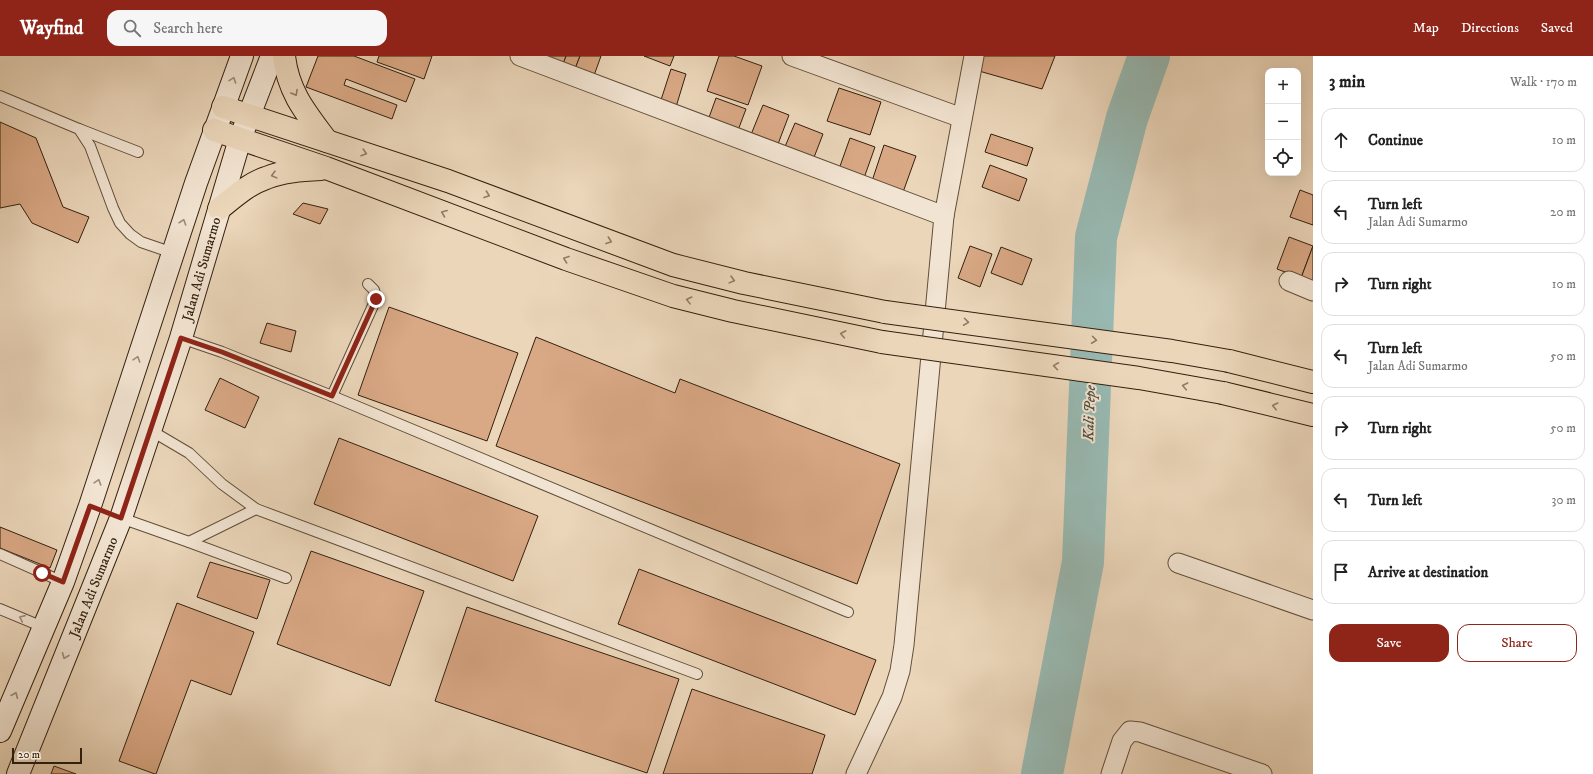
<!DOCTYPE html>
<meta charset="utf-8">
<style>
body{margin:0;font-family:"IM FELL DW Pica",serif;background:#f6f6f6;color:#222}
.controls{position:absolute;right:12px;top:12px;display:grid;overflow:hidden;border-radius:8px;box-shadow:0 4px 16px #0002}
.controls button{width:36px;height:36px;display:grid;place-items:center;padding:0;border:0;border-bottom:1px solid #e0e0e0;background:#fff;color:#222;font:20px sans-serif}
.scale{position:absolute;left:12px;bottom:10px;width:70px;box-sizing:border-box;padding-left:4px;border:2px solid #33200e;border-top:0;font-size:11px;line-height:14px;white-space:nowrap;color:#33200e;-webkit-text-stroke:3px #f2e4d2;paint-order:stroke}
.stop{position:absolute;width:12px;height:12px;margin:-9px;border:3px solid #8f2418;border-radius:50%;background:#fff}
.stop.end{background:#8f2418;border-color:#fff;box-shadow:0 1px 4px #0008}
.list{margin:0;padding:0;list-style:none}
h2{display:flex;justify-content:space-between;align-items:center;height:52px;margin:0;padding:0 16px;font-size:17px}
h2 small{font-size:13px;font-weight:400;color:#767676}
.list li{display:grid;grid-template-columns:26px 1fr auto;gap:12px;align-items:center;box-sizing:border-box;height:64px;margin:0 8px 8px;padding:0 8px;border:1px solid #e0e0e0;border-radius:12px}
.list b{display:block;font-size:15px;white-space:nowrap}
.list p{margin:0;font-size:13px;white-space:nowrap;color:#767676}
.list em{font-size:13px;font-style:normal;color:#767676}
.actions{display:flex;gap:8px;padding:12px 16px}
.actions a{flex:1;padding:9px 0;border:1px solid #8f2418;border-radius:12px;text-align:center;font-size:14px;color:#8f2418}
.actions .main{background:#8f2418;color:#fff}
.icon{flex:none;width:22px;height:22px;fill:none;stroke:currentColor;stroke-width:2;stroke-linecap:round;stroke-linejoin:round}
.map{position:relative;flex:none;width:1313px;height:718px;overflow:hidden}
header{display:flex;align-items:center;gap:24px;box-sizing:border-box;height:56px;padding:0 20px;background:#8f2418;color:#fff}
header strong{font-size:19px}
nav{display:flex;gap:22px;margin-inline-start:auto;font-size:14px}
.search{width:280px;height:36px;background:#f6f6f6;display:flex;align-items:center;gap:10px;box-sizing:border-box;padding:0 14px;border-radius:12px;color:#767676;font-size:15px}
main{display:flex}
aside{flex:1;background:#fff}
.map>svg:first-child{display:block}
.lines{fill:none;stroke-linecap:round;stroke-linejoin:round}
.river{stroke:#98b9b2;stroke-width:42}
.building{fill:#d9a885;stroke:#33200e}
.service-casing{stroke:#614e39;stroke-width:12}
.minor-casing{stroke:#614e39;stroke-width:21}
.secondary-casing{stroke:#33200e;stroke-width:24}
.motorway-casing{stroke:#33200e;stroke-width:24}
.service{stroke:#f2e4d2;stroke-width:10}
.minor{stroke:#f2e4d2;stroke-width:19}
.secondary{stroke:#f2e4d2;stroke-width:22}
.motorway{stroke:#ebd6ba;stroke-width:22}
.motorway-bridge-casing{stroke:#33200e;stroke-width:24;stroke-linecap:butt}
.motorway-bridge{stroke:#ebd6ba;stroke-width:22}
.oneway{stroke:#9c8c7a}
.oneway2{stroke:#8f7b64}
.route{stroke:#8f2418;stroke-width:5}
.labels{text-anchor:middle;stroke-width:4;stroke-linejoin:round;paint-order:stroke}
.street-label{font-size:14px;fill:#33200e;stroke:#f2e4d2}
.water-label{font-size:15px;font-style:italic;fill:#514e3f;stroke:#f2e4d2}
</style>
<header>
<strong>Wayfind</strong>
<div class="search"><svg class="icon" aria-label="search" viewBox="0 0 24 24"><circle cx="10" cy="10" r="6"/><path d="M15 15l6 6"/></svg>Search here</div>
<nav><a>Map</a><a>Directions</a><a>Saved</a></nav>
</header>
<main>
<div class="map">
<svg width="1313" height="718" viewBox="0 0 1313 718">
<rect width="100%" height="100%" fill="#ebd6ba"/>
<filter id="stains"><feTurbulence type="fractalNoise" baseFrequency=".005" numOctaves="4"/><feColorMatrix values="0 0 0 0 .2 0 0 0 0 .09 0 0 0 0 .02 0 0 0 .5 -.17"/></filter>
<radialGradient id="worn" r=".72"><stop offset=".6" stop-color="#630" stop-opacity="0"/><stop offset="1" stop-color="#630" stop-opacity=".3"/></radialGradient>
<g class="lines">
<!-- river -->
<path class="river" d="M1042,718L1083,506L1096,181L1127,62L1149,0"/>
</g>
<!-- building -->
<g class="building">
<path d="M318,0H354L415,23L406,46L346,23L344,29L397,49L392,63L306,31Z"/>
<path d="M379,0H432L424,23L377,6Z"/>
<path d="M543,0H566L561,14Z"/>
<path d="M566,0H580L573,18L561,14Z"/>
<path d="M580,0H601L592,25L573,18Z"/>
<path d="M644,0H674L670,10Z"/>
<path d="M719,0H734L762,10L748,49L707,35Z"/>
<path d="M983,0H1055L1042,33L979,15Z"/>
<path d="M671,13L686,18L676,51L660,47Z"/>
<path d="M839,32L881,46L870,79L827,65Z"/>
<path d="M716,42L746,53L737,77L707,67Z"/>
<path d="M763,49L789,59L775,96L748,86Z"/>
<path d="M0,66L36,82L63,151L89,161L78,187L32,167L20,148L0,152Z"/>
<path d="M795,67L823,78L813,104L784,93Z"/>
<path d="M991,78L1033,92L1027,110L985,96Z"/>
<path d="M850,82L875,91L864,122L839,113Z"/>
<path d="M884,89L916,100L902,139L871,128Z"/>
<path d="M990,109L1027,123L1019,145L982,131Z"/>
<path d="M1300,134L1313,139V169L1290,161Z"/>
<path d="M303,147L328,153L320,168L293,158Z"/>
<path d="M1289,181L1313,190L1301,222L1277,213Z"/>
<path d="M970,190L992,198L980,231L958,222Z"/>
<path d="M1313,190V227L1301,222Z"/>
<path d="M1001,191L1032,203L1022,229L991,217Z"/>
<path d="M389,251L518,297L487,385L358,339Z"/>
<path d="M267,267L296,275L291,296L260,287Z"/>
<path d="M536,281L675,337L680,323L900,408L857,528L496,390Z"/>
<path d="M220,322L259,341L245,372L205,354Z"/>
<path d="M339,382L538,460L513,525L314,448Z"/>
<path d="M0,471L57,494L50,512L0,492Z"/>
<path d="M311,495L424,535L390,630L277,588Z"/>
<path d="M210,506L270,524L257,563L197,541Z"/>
<path d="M639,513L876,604L855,659L618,568Z"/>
<path d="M177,547L254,576L231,639L191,624L156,718H155L119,705Z"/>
<path d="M467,551L679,623L647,717L435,645Z"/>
<path d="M692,633L825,679L812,718H663Z"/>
<path d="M54,710L76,718H51Z"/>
</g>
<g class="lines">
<!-- service casing -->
<g class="service-casing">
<g id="service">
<path d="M0,40L79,73L90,90L113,152L120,167L130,178L141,186L173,197"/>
<path d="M79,73L138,96"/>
<path d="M181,282L222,296L332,340L848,556"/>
<path d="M332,340L376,243L374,234L368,228"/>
<path d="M150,374L189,397L222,428L256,453"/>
<path d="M121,462L189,486L256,453L697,618"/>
<path d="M189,486L286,522"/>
<path d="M0,498L63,526"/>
<path d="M0,553L43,571"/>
</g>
</g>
<!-- minor casing -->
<g class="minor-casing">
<g id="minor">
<path d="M520,0L944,160"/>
<path d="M792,0L962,62"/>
<path d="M1289,225L1313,235"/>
<path d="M1178,507L1313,554"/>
<path d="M856,718L892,641L900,615L904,589L944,160L974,0"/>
<path d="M1111,718L1122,685L1130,675L1140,676L1262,718"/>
</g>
</g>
<!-- secondary casing -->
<g class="secondary-casing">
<g id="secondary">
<path d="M0,675L63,526L90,450L196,127L242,0"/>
<path d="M18,718L121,462L181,282L240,83L272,0"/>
</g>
</g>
<!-- motorway casing -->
<g class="motorway-casing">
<g id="motorway">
<path d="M284,0C288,36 306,57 327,85"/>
<path d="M223,51L448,125L673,209L744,227L885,256"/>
<path d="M214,74L326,112L566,203L673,240L733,255L882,286"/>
<path d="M219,153C233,142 248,128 266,122C283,115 302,114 321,113"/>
<path d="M1229,305L1313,326"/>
<path d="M1223,337L1313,359"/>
</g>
</g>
<!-- service -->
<use href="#service" class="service"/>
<!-- minor -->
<use href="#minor" class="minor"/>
<!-- secondary -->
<use href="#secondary" class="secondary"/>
<!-- motorway -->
<use href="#motorway" class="motorway"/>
<!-- motorway-bridge casing -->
<g class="motorway-bridge-casing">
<g id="motorway-bridge">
<path d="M885,256L1172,295L1229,305"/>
<path d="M882,286L1139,322L1223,337"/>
</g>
</g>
<!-- motorway-bridge -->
<use href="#motorway-bridge" class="motorway-bridge"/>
</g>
<!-- one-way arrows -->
<defs><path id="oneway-chevron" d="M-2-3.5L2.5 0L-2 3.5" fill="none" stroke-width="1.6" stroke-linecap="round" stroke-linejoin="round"/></defs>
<g class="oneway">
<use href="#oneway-chevron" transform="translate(233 24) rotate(-70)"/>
<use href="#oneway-chevron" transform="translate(183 166) rotate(-71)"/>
<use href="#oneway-chevron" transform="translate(137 303) rotate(-72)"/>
<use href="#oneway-chevron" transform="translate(98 426) rotate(-72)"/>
<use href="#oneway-chevron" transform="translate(22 562) rotate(-156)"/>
<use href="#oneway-chevron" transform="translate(65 600) rotate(112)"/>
<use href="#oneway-chevron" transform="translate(15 639) rotate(-67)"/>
</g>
<g class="oneway2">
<use href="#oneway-chevron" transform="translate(295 37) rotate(61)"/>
<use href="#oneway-chevron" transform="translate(364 97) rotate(18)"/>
<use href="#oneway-chevron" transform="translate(274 119) rotate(165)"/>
<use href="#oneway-chevron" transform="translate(487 139) rotate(20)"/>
<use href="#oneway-chevron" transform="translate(444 157) rotate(-159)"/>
<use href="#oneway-chevron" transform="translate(609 185) rotate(20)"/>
<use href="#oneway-chevron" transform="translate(566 203) rotate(-160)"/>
<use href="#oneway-chevron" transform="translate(732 224) rotate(15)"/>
<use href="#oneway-chevron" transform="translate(689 244) rotate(-166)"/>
<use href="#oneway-chevron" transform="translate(966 266) rotate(8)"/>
<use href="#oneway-chevron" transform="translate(843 278) rotate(-169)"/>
<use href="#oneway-chevron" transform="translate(1094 284) rotate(8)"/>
<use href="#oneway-chevron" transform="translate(1056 310) rotate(-172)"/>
<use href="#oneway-chevron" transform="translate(1185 330) rotate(-169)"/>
<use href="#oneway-chevron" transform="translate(1275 350) rotate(-167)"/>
</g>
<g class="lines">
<!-- route -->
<path class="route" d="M42,517L63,526L90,450L121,462L181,282L222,296L332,340L376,243"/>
</g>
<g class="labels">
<!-- street labels -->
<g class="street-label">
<text transform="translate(201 213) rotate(-74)" y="5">Jalan Adi Sumarmo</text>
<text transform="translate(93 531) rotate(-68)" y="5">Jalan Adi Sumarmo</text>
</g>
<!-- water labels -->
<g class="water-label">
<text transform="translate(1089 357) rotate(-88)" y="5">Kali Pepe</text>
</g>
</g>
<rect width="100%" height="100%" filter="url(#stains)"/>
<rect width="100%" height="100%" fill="url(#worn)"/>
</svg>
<div class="controls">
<button>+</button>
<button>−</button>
<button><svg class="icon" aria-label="locate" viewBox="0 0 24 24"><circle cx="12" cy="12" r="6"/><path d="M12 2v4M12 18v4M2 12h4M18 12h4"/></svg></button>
</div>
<div class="scale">20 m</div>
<div class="stop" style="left:42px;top:517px"></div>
<div class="stop end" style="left:376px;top:243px"></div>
</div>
<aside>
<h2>3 min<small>Walk · 170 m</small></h2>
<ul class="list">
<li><svg class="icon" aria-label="ahead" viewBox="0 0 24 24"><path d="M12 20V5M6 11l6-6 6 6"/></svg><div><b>Continue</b></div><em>10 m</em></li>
<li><svg class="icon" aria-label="left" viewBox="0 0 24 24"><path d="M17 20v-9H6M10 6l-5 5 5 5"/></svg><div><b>Turn left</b><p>Jalan Adi Sumarmo</p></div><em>20 m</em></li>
<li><svg class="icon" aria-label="right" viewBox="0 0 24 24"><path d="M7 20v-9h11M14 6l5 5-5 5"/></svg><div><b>Turn right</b></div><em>10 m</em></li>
<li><svg class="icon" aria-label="left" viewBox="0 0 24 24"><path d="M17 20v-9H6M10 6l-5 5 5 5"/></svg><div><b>Turn left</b><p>Jalan Adi Sumarmo</p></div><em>50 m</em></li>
<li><svg class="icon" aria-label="right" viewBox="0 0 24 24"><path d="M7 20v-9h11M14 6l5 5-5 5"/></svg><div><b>Turn right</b></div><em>50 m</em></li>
<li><svg class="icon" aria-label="left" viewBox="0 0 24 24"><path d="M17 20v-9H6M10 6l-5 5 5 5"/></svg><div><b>Turn left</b></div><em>30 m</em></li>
<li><svg class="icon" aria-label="arrive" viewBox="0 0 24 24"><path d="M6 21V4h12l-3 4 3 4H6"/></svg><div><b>Arrive at destination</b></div></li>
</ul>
<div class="actions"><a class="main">Save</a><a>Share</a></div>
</aside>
</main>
